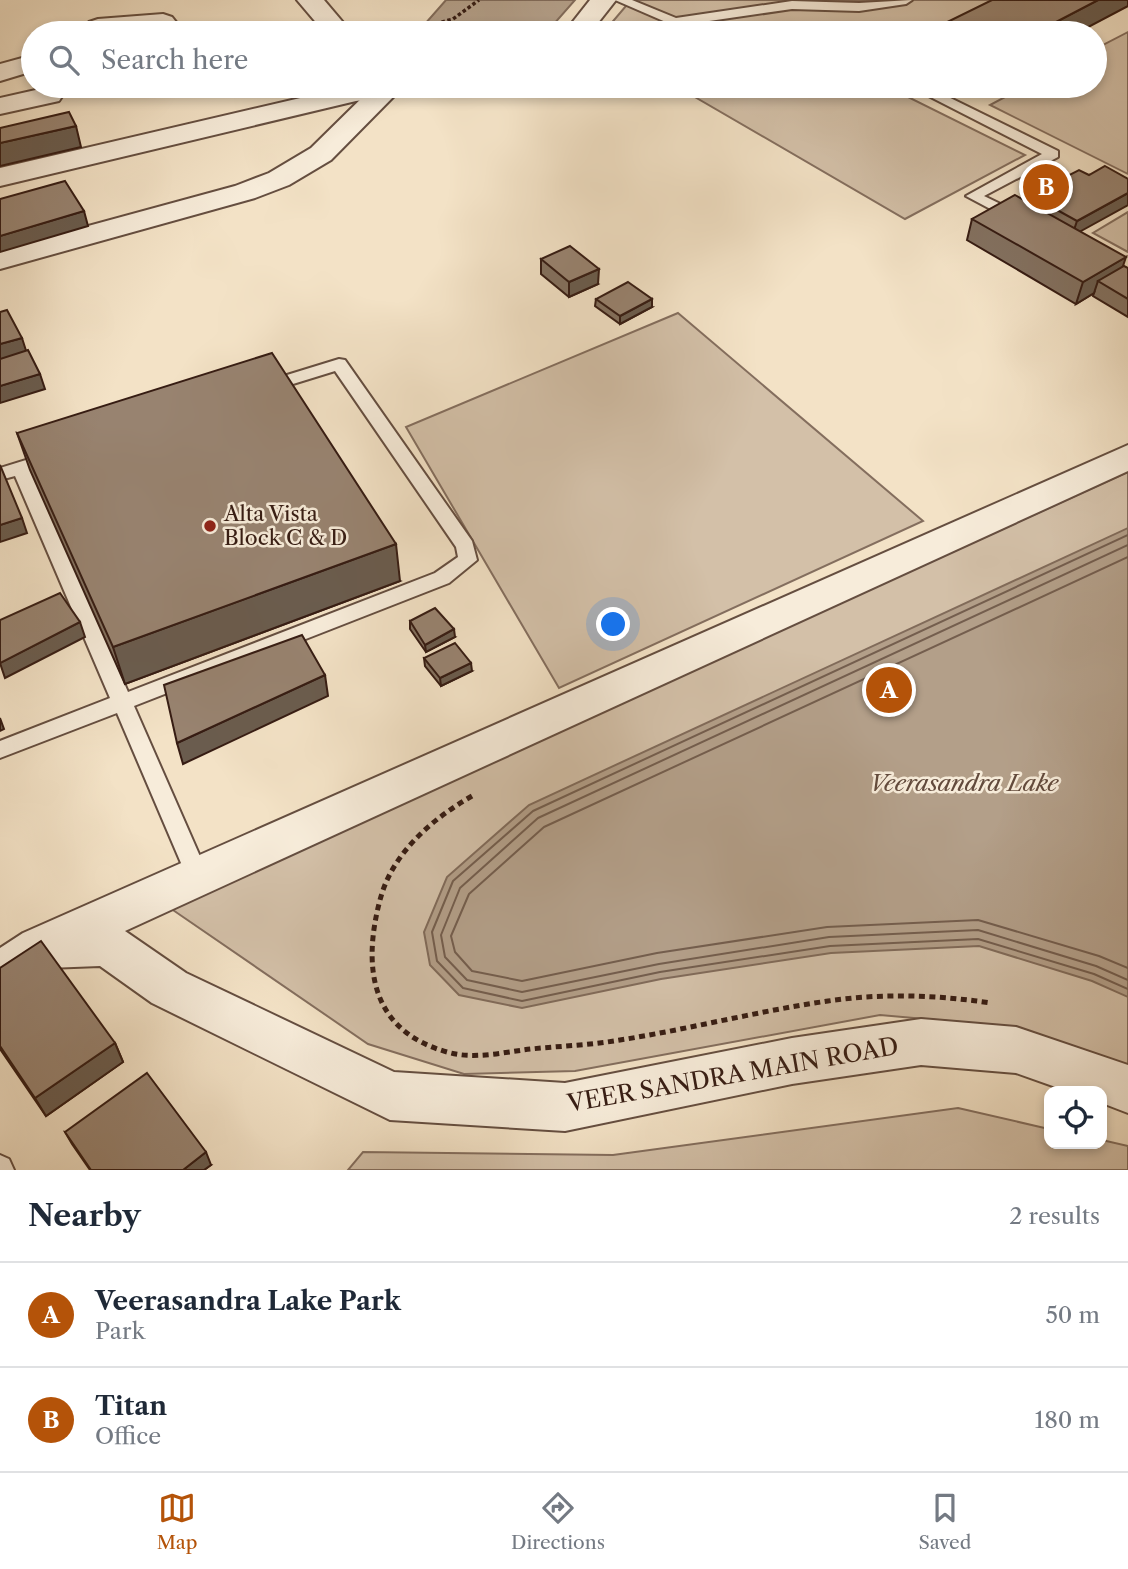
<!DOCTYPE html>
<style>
body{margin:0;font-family:"Libre Caslon Text",serif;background:#f6f6f7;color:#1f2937}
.controls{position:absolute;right:21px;bottom:21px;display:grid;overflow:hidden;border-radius:14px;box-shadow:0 4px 10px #0003}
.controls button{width:63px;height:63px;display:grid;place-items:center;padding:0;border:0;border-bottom:2px solid #e0e1e3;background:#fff;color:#1f2937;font:35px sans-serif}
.you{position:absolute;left:614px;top:625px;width:24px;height:24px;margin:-18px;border:5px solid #fff;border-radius:50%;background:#1a73e8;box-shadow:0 0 0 10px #1a73e833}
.badge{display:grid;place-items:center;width:46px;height:46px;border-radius:50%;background:#b45309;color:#fff;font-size:23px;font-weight:700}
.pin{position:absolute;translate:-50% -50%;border:4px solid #fff;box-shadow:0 2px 7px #0006}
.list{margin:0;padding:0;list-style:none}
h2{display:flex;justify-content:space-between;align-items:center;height:91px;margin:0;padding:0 28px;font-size:30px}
h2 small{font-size:23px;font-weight:400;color:#747a83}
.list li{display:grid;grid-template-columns:46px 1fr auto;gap:21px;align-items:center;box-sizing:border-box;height:105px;padding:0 28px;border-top:2px solid #e0e1e3}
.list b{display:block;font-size:26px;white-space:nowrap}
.list p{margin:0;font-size:23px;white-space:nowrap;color:#747a83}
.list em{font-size:23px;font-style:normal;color:#747a83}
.icon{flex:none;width:38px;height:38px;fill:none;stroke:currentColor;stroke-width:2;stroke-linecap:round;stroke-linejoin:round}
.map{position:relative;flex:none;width:1128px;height:1170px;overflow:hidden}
.search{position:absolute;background:#fff;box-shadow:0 4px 10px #0003;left:21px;right:21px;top:21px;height:77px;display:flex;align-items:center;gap:18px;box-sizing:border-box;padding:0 24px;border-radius:38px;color:#747a83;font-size:26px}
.sheet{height:301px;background:#fff}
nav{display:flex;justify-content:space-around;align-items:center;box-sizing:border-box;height:98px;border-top:2px solid #e0e1e3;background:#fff;font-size:19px;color:#747a83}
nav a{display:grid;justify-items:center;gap:4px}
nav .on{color:#b45309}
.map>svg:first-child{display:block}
.green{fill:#d3c0a8;stroke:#846e5e;stroke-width:2}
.water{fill:#b39f89;stroke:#816b5a;stroke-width:2}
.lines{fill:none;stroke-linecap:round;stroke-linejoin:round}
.shore{stroke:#745e4e;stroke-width:2}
.service-casing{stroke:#654e40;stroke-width:4}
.minor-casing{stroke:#654e40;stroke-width:4}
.tertiary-casing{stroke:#654e40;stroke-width:4}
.path-far1{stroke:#361c13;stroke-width:3.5;stroke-dasharray:3.5 2.5;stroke-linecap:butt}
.path{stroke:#361c13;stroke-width:5;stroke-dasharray:6 4.5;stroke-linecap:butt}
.service{fill:#f7ecda;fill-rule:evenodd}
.minor{fill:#f7ecda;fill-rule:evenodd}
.tertiary{fill:#f7ecda;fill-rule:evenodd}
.wall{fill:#837160;stroke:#361c13;stroke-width:2}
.shaded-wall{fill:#6a5c4e;stroke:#361c13;stroke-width:2}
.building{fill:#988370;stroke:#361c13;stroke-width:2}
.poi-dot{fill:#8f2418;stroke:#f7ecda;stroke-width:2.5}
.labels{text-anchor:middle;stroke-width:5;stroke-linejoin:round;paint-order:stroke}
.poi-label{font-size:21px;fill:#361c13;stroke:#f7ecda;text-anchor:start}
.water-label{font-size:23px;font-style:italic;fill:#624a3c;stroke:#f7ecda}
.near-street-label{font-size:24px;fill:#361c13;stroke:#f7ecda}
</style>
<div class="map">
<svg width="1128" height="1170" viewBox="0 0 1128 1170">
<rect width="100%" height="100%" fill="#f3e2c6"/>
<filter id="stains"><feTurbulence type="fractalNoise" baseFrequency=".00286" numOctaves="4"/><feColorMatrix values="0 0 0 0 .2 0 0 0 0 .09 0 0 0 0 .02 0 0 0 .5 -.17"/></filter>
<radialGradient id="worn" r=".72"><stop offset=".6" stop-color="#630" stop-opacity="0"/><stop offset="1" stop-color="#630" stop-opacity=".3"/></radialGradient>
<!-- green -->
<g class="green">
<path d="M631,0H996L931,33H603Z"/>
<path d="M1128,32V174L990,105L1026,86H1095V49Z"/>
<path d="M676,86H886L1025,155L905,219Z"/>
<path d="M1128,212V252L1093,233Z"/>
<path d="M678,313L923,521L559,688L406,427Z"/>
<path d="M1128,472V1067L1016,1027L880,1015L575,1071L464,1074L368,1044L170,908Z"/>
<path d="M958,1108L1049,1129V1144H1102V1140L1128,1146V1170H348L363,1152L613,1155Z"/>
</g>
<!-- water -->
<g class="water">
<path d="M446,0H575L546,33H417Z"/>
<path d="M1128,528V997L1092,981L979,946L831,953L661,979L522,1008L459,995L430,965L424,932L447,877L529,805Z"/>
</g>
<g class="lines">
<!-- shore -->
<g class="shore">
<path d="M1128,535L533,811L453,881L432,932L437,961L463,988L522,1001L660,972L830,946L978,939L1094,974L1128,989"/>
<path d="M1128,545L538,818L460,888L441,935L445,957L467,980L522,992L659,964L829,937L978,930L1096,966L1128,980"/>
<path d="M1128,557L544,827L469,894L451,936L455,952L472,971L522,981L657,953L827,927L978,920L1099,956L1128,968"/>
</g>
<!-- service casing -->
<g class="service-casing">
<g id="service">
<path d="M615,0H632L676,18L792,1L859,3L912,0L906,4L859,11L792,9L675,26Z"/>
<path d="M909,86H926L1058,151V157L984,196L1023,215V221H1013L966,196L1042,154Z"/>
<path d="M339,359L345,360L472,541L477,560L449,583L134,706L209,877L206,884L198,887L190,884L187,877L117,713L0,758V741L110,698L15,476L0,480V468L52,452L61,458L58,462L31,471L128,692L435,573L458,557L456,547L335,371L267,392L259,387L261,383Z"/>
<path d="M0,1155L9,1159L14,1170H0Z"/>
</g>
</g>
<!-- minor casing -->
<g class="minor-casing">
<g id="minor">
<path d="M297,0H324L352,33H325Z"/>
<path d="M163,14L172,17L176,22L172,27L92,33L85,27L89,22L98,19Z"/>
<path d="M33,55V71L0,81V64Z"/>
<path d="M371,86H398L401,89L331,160L289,185L255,198L0,269V250L235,186L269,173L311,148L372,88Z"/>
<path d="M49,87L59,89L63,95L59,101L0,114V98Z"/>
<path d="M1128,445V471L125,931L186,973L394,1072L565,1083L792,1038L921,1019L1016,1027L1128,1065V1113L1102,1103V1091H1067L1016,1073L921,1065L792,1084L565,1131L390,1120L152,1003L100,966L48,968L17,989L0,995V948L23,933Z"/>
</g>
</g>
<!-- tertiary casing -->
<g class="tertiary-casing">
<g id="tertiary">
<path d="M590,0H616L590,33H564Z"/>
<path d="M352,86H426L422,92L356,101L0,186V168Z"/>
</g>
</g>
<!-- path-far1 -->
<path class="path-far1" d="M401,33L453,19L479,0"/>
<!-- path -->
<path class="path" d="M472,796C432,819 392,853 380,900C362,968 371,1031 447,1052C474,1060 504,1052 531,1049C561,1046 591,1045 620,1040C690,1029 758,1011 828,1001C882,993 937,995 991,1003"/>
<!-- service -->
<use href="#service" class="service"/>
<!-- minor -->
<use href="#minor" class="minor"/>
<!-- tertiary -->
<use href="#tertiary" class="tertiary"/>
</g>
<!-- wall -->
<g class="wall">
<path d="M955,86H979L964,93Z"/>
<path d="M1089,175L1080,232L1123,267L1128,268V317L1093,296L1094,293L1076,304L967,240L972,219L1028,203L1030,195Z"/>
<path d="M541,259L598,284L569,297L541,274Z"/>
<path d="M596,299L652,307L620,324L595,306Z"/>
<path d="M17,433L400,581L125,684L30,470Z"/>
<path d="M410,621L455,637L426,652L410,629Z"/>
<path d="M424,658L472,671L441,686L425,666Z"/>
<path d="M0,968L115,1043L123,1062L46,1116L0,1049Z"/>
<path d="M65,1132L211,1165L204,1170H90L72,1144Z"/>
</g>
<!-- shaded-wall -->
<g class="shaded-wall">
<path d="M1098,0H1128V6L1077,33H1035Z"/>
<path d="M966,86H979L964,93Z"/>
<path d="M76,126L81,147L0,166V143Z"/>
<path d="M1128,193V205L1072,236L1077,221Z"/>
<path d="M84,211L88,226L0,252V236Z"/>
<path d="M1126,257L1119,278L1098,281L1094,293L1076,304L1083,282Z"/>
<path d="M599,269L598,284L569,297V282Z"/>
<path d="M652,299V307L620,324V316Z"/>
<path d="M22,338L29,360L0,369V344Z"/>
<path d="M40,374L45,389L0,403V386Z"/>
<path d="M22,518L27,533L0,542V525Z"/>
<path d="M396,544L400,581L125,684L113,647Z"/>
<path d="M80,622L85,637L5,678L0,663Z"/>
<path d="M454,629L455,637L426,652L425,645Z"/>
<path d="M471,663L472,671L441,686L440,678Z"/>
<path d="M325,675L328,696L183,764L177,743Z"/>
<path d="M0,718L4,729L0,731Z"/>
<path d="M115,1043L123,1062L46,1116L35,1098Z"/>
<path d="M206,1152L211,1165L204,1170H183Z"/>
</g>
<!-- building -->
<g class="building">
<path d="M992,0H1098L1035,33H925Z"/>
<path d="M69,112L76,126L0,143V128Z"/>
<path d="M1105,166L1128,179V193L1077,221L1030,195L1079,170L1089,175Z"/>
<path d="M65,181L84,211L0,236V199Z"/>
<path d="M1015,195L1126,257L1083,282L972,219Z"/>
<path d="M570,246L599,269L569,282L541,259Z"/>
<path d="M1124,266L1128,268V299L1098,281Z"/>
<path d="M628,282L652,299L620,316L596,299Z"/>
<path d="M7,310L22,338L0,344V312Z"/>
<path d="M28,350L40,374L0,386V359Z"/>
<path d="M272,353L396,544L113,647L17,433Z"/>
<path d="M0,465L22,518L0,525Z"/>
<path d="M60,593L80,622L0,663V620Z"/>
<path d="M435,608L454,629L425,645L410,621Z"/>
<path d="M302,635L325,675L177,743L164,685Z"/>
<path d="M455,643L471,663L440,678L424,658Z"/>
<path d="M41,941L115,1043L35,1098L0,1046V968Z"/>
<path d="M147,1073L206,1152L183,1170H91L65,1132Z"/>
</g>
<!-- markers -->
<circle class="poi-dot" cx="210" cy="526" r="7"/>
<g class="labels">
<!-- poi labels -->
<g class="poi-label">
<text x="224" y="521">Alta Vista<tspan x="224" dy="24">Block C &amp; D</tspan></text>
</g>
<!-- water labels -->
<g class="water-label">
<text x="964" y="791">Veerasandra Lake</text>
</g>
<!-- near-street labels -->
<g class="near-street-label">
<text transform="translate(733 1075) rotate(-10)" y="8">VEER SANDRA MAIN ROAD</text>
</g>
</g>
<rect width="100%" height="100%" filter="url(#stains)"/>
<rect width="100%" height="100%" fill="url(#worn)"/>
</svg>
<div class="controls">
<button><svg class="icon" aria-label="locate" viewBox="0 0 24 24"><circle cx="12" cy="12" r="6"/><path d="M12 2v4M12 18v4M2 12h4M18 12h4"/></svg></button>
</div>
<div class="you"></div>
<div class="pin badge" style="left:889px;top:690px">A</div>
<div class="pin badge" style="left:1046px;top:187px">B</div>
<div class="search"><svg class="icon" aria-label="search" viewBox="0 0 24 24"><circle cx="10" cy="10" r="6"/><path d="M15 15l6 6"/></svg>Search here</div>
</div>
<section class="sheet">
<h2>Nearby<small>2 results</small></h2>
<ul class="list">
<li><span class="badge">A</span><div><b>Veerasandra Lake Park</b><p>Park</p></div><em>50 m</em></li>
<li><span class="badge">B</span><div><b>Titan</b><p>Office</p></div><em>180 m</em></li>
</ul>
</section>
<nav>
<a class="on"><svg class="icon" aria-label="map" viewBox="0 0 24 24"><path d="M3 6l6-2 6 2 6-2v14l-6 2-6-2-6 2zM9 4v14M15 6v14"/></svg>Map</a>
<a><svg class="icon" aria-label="directions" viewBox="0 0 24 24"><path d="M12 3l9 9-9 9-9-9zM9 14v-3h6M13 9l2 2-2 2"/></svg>Directions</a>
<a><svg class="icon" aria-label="saved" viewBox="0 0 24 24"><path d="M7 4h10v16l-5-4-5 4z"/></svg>Saved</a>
</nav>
